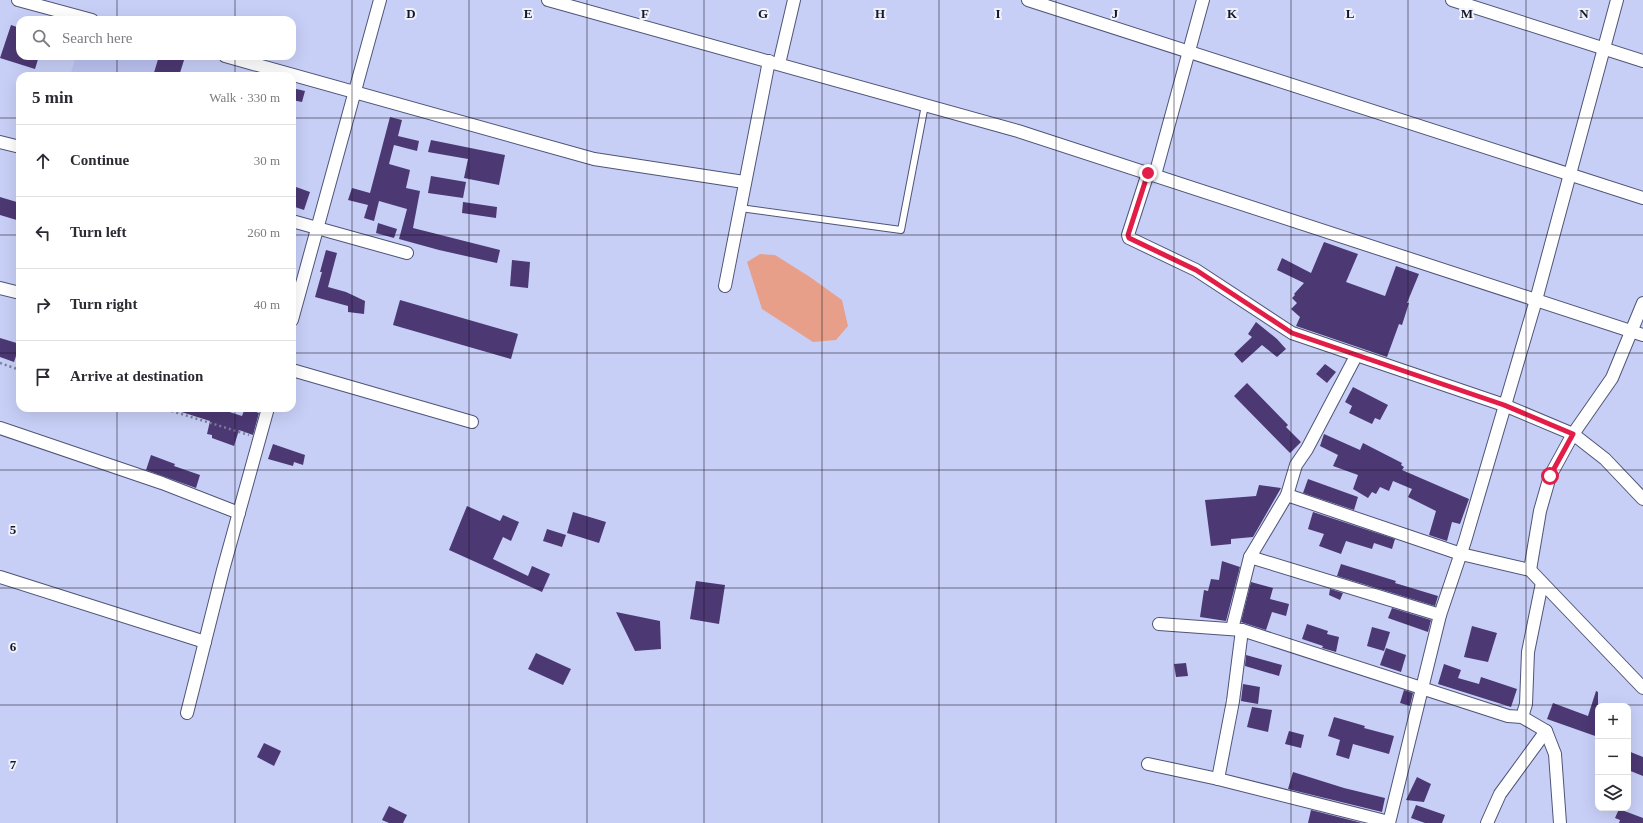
<!DOCTYPE html>
<meta charset="utf-8">
<style>
body{margin:0;font-family:"Times New Roman",serif;background:#f2f2f3;color:#2b2b33}
.controls{position:absolute;right:12px;bottom:12px;display:grid;overflow:hidden;border-radius:8px;box-shadow:0 4px 16px #0002}
.controls button{width:36px;height:36px;display:grid;place-items:center;padding:0;border:0;border-bottom:1px solid #e1e1e2;background:#fff;color:#2b2b33;font:20px sans-serif}
.stop{position:absolute;width:12px;height:12px;margin:-9px;border:3px solid #e11d48;border-radius:50%;background:#fff}
.stop.end{background:#e11d48;border-color:#fff;box-shadow:0 1px 4px #0008}
.list{margin:0;padding:0;list-style:none}
h2{display:flex;justify-content:space-between;align-items:center;height:52px;margin:0;padding:0 16px;font-size:17px}
h2 small{font-size:13px;font-weight:400;color:#7c7c81}
.list li{display:grid;grid-template-columns:26px 1fr auto;gap:12px;align-items:center;box-sizing:border-box;height:72px;padding:0 16px;border-top:1px solid #e1e1e2}
.list b{display:block;font-size:15px;white-space:nowrap}
.list em{font-size:13px;font-style:normal;color:#7c7c81}
.icon{flex:none;width:22px;height:22px;fill:none;stroke:currentColor;stroke-width:2;stroke-linecap:round;stroke-linejoin:round}
.map{position:relative;flex:none;width:1643px;height:823px;overflow:hidden}
.search{position:absolute;background:#fff;box-shadow:0 4px 16px #0002;left:16px;top:16px;width:280px;height:44px;display:flex;align-items:center;gap:10px;box-sizing:border-box;padding:0 14px;border-radius:12px;color:#7c7c81;font-size:15px}
.panel{position:absolute;background:#fff;box-shadow:0 4px 16px #0002;left:16px;top:72px;width:280px;height:340px;border-radius:12px}
.map>svg:first-child{display:block}
.built{fill:#bbc3f1}
.green{fill:#e89f89}
.building{fill:#4c3873}
.lines{fill:none;stroke-linecap:round;stroke-linejoin:round}
.lane-casing{stroke:#4f5577;stroke-width:8}
.street-casing{stroke:#4f5577;stroke-width:14}
.path{stroke:#797e9a;stroke-width:2.5;stroke-dasharray:2 3;stroke-linecap:butt}
.lane{stroke:#fff;stroke-width:6}
.street{stroke:#fff;stroke-width:12}
.route{stroke:#e11d48;stroke-width:5}
.grid{fill:none;stroke:#151725;stroke-width:1;stroke-opacity:0.55}
.grid-label{font-size:13px;text-anchor:middle;font-weight:bold;fill:#151725;stroke:#eff2fe;stroke-width:4;stroke-linejoin:round;paint-order:stroke}
</style>
<div class="map">
<svg width="1643" height="823" viewBox="0 0 1643 823">
<rect width="100%" height="100%" fill="#c8cff7"/>
<!-- built -->
<path class="built" d="M76,56H170L184,60L179,76H70Z"/>
<!-- green -->
<path class="green" d="M760,254L775,255L810,277L842,300L848,326L836,340L813,342L762,309L747,262Z"/>
<!-- building -->
<g class="building">
<path d="M11,25L20,28V56H39L35,69L0,58Z"/>
<path d="M159,56H170L184,60L179,76H153Z"/>
<path d="M292,88L305,91L302,102L292,100Z"/>
<path d="M390,117L402,120L398,136L419,141L417,151L394,145L389,164L410,170L406,188L420,191L413,228L500,250L497,263L439,250L399,239L407,209L379,201L374,221L364,218L368,205L348,200L352,188L370,193Z"/>
<path d="M431,140L505,155L499,185L464,178L468,159L428,152Z"/>
<path d="M431,176L466,182L463,198L428,193Z"/>
<path d="M296,187L310,192L304,210L292,206V200Z"/>
<path d="M0,197L20,203V221L0,215Z"/>
<path d="M463,202L497,207L496,218L462,213Z"/>
<path d="M378,223L397,229L394,238L376,233Z"/>
<path d="M1324,242L1358,254L1346,282L1385,296L1396,266L1419,274L1407,303H1409L1402,325L1399,324L1387,357L1296,326L1300,317L1291,309L1297,303L1292,298L1295,295L1294,294L1304,283L1277,270L1282,258L1311,273Z"/>
<path d="M326,250L337,253L328,287L346,292L365,301L364,314L348,312V306L315,297L322,272H320Z"/>
<path d="M512,260L530,262L528,288L510,286Z"/>
<path d="M400,300L518,334L511,359L393,325Z"/>
<path d="M1256,322L1277,339L1286,349L1277,357L1262,345L1242,363L1234,354L1252,337L1248,334Z"/>
<path d="M0,338L20,344L14,362L0,357Z"/>
<path d="M1325,364L1336,372L1327,383L1316,374Z"/>
<path d="M1247,383L1288,425L1286,427L1301,442L1290,453L1234,396Z"/>
<path d="M1353,387L1388,405L1380,420L1375,418L1372,424L1349,413L1352,406L1345,402Z"/>
<path d="M176,408H217L242,416L245,408L259,413L253,435L239,430L234,446L212,438V435L207,434L210,421L175,410Z"/>
<path d="M1324,434L1360,450L1363,443L1402,463L1401,465L1404,467L1402,470L1469,499L1460,524L1452,522L1447,541L1429,535L1436,511L1408,497L1412,489L1393,481L1389,491L1380,487L1376,494L1372,492L1368,498L1353,489L1358,475L1333,466L1338,455L1320,446Z"/>
<path d="M273,444L305,455L303,465L294,462L293,466L268,459Z"/>
<path d="M151,455L175,464L174,466L200,475L196,488L146,470Z"/>
<path d="M1308,479L1358,497L1354,510L1303,493Z"/>
<path d="M1259,485L1281,488L1253,537L1231,539V544L1211,546L1205,500L1256,496Z"/>
<path d="M467,506L500,521L503,515L519,522L511,541L503,537L493,559L528,576L532,566L550,574L542,592L449,550Z"/>
<path d="M573,512L606,522L599,543L567,533Z"/>
<path d="M1313,512L1395,539L1392,549L1374,543L1372,549L1346,541L1341,554L1319,546L1324,534L1308,529Z"/>
<path d="M547,529L566,535L562,547L543,541Z"/>
<path d="M1222,561L1240,567L1226,621L1200,617L1204,590L1208,591L1211,579L1219,580Z"/>
<path d="M1341,564L1396,581L1395,583L1438,596L1435,606L1337,576Z"/>
<path d="M696,581L725,585L719,624L690,619Z"/>
<path d="M1251,582L1273,588L1270,599L1289,604L1286,616L1272,612L1266,630L1241,622Z"/>
<path d="M1330,589L1343,593L1340,600L1329,595Z"/>
<path d="M1392,608L1431,620L1428,632L1388,618Z"/>
<path d="M616,612L660,621L661,649L635,651Z"/>
<path d="M1307,624L1328,631L1327,634L1339,637L1336,652L1322,648L1323,646L1302,639Z"/>
<path d="M1472,626L1497,633L1488,662L1464,657Z"/>
<path d="M1372,627L1390,632L1384,651L1367,646Z"/>
<path d="M1386,648L1406,655L1401,672L1380,665Z"/>
<path d="M536,653L571,669L563,685L528,669Z"/>
<path d="M1246,655L1282,665L1279,676L1245,666Z"/>
<path d="M1186,663L1188,676L1176,677L1174,664Z"/>
<path d="M1444,664L1461,670L1458,678L1479,684L1481,677L1517,689L1511,707L1438,684Z"/>
<path d="M1243,684L1260,687L1258,704L1241,701Z"/>
<path d="M1404,690L1413,693L1410,706L1400,703Z"/>
<path d="M1596,691L1598,692V737L1547,719L1553,703L1588,716Z"/>
<path d="M1252,707L1272,710L1268,732L1247,727Z"/>
<path d="M1334,717L1365,726L1364,728L1394,736L1389,754L1353,744L1349,759L1336,755L1340,740L1328,736Z"/>
<path d="M1289,731L1304,735L1301,748L1285,744Z"/>
<path d="M264,743L281,751L274,766L257,757Z"/>
<path d="M1628,751L1643,757V776L1628,770Z"/>
<path d="M1293,772L1344,788L1385,798L1382,812L1288,789Z"/>
<path d="M1417,777L1431,784L1424,802L1406,800Z"/>
<path d="M1416,805L1445,815L1442,823H1425L1411,818Z"/>
<path d="M389,806L407,815L403,823H389L382,820Z"/>
<path d="M1619,809L1643,818V823H1619L1620,820L1615,818Z"/>
<path d="M1311,810L1362,823H1308Z"/>
</g>
<g class="lines">
<!-- lane casing -->
<g class="lane-casing">
<path id="lane" d="M740,208L901,230L925,105"/>
</g>
<!-- street casing -->
<g class="street-casing">
<g id="street">
<path d="M18,0L92,20"/>
<path d="M548,0L1018,131L1643,335"/>
<path d="M1028,0L1643,198"/>
<path d="M1452,0L1643,61"/>
<path d="M225,56L594,159L744,182"/>
<path d="M779,64L794,0"/>
<path d="M0,142L20,147"/>
<path d="M1148,173L1128,235L1129,238L1196,270L1292,333L1504,405L1573,434L1605,459L1643,499"/>
<path d="M1155,175L1203,0"/>
<path d="M292,221L407,253"/>
<path d="M725,286L769,61"/>
<path d="M0,288L20,293"/>
<path d="M292,320L380,0"/>
<path d="M1356,356L1307,449L1296,465L1287,495L1250,557L1440,615"/>
<path d="M292,370L472,422"/>
<path d="M0,428L162,483L239,513"/>
<path d="M1287,495L1461,554L1530,570L1643,688"/>
<path d="M1530,570L1540,511L1550,476L1573,434L1612,378L1643,303"/>
<path d="M0,577L205,642"/>
<path d="M1159,624L1242,630L1508,716L1522,717L1546,731L1555,754L1560,823"/>
<path d="M1232,629L1250,557"/>
<path d="M187,713L223,570L268,408"/>
<path d="M1522,717L1526,704L1528,652L1542,583"/>
<path d="M1148,764L1218,779L1389,822"/>
<path d="M1218,779L1233,701L1242,630"/>
<path d="M1389,823L1440,615L1465,541L1536,300L1617,0"/>
<path d="M1487,823L1500,794L1546,731"/>
</g>
</g>
<!-- path -->
<g class="path">
<path d="M0,363L20,370"/>
<path d="M162,408L249,435"/>
</g>
<!-- lane -->
<use href="#lane" class="lane"/>
<!-- street -->
<use href="#street" class="street"/>
</g>
<g class="lines">
<!-- route -->
<path class="route" d="M1148,173L1128,235L1129,238L1196,270L1292,333L1504,405L1573,434L1550,476"/>
</g>
<!-- grid -->
<path class="grid" d="M117,0V20M235,0V20M352,0V823M469,0V823M587,0V823M704,0V823M822,0V823M939,0V823M1056,0V823M1174,0V823M1291,0V823M1408,0V823M1526,0V823M117,56V76M235,56V76M0,118H20M292,118H1643M0,235H20M292,235H1643M0,353H20M292,353H1643M117,408V823M235,408V823M0,470H1643M0,588H1643M0,705H1643"/>
<g class="grid-label">
<text x="411" y="18">D</text>
<text x="528" y="18">E</text>
<text x="645" y="18">F</text>
<text x="763" y="18">G</text>
<text x="880" y="18">H</text>
<text x="998" y="18">I</text>
<text x="1115" y="18">J</text>
<text x="1232" y="18">K</text>
<text x="1350" y="18">L</text>
<text x="1467" y="18">M</text>
<text x="1584" y="18">N</text>
<text x="13" y="534">5</text>
<text x="13" y="651">6</text>
<text x="13" y="769">7</text>
</g>
</svg>
<div class="controls">
<button>+</button>
<button>−</button>
<button><svg class="icon" aria-label="layers" viewBox="0 0 24 24"><path d="M12 4l9 5-9 5-9-5zM3 14l9 5 9-5"/></svg></button>
</div>
<div class="stop" style="left:1550px;top:476px"></div>
<div class="stop end" style="left:1148px;top:173px"></div>
<div class="search"><svg class="icon" aria-label="search" viewBox="0 0 24 24"><circle cx="10" cy="10" r="6"/><path d="M15 15l6 6"/></svg>Search here</div>
<section class="panel">
<h2>5 min<small>Walk · 330 m</small></h2>
<ul class="list">
<li><svg class="icon" aria-label="ahead" viewBox="0 0 24 24"><path d="M12 20V5M6 11l6-6 6 6"/></svg><div><b>Continue</b></div><em>30 m</em></li>
<li><svg class="icon" aria-label="left" viewBox="0 0 24 24"><path d="M17 20v-9H6M10 6l-5 5 5 5"/></svg><div><b>Turn left</b></div><em>260 m</em></li>
<li><svg class="icon" aria-label="right" viewBox="0 0 24 24"><path d="M7 20v-9h11M14 6l5 5-5 5"/></svg><div><b>Turn right</b></div><em>40 m</em></li>
<li><svg class="icon" aria-label="arrive" viewBox="0 0 24 24"><path d="M6 21V4h12l-3 4 3 4H6"/></svg><div><b>Arrive at destination</b></div></li>
</ul>
</section>
</div>
